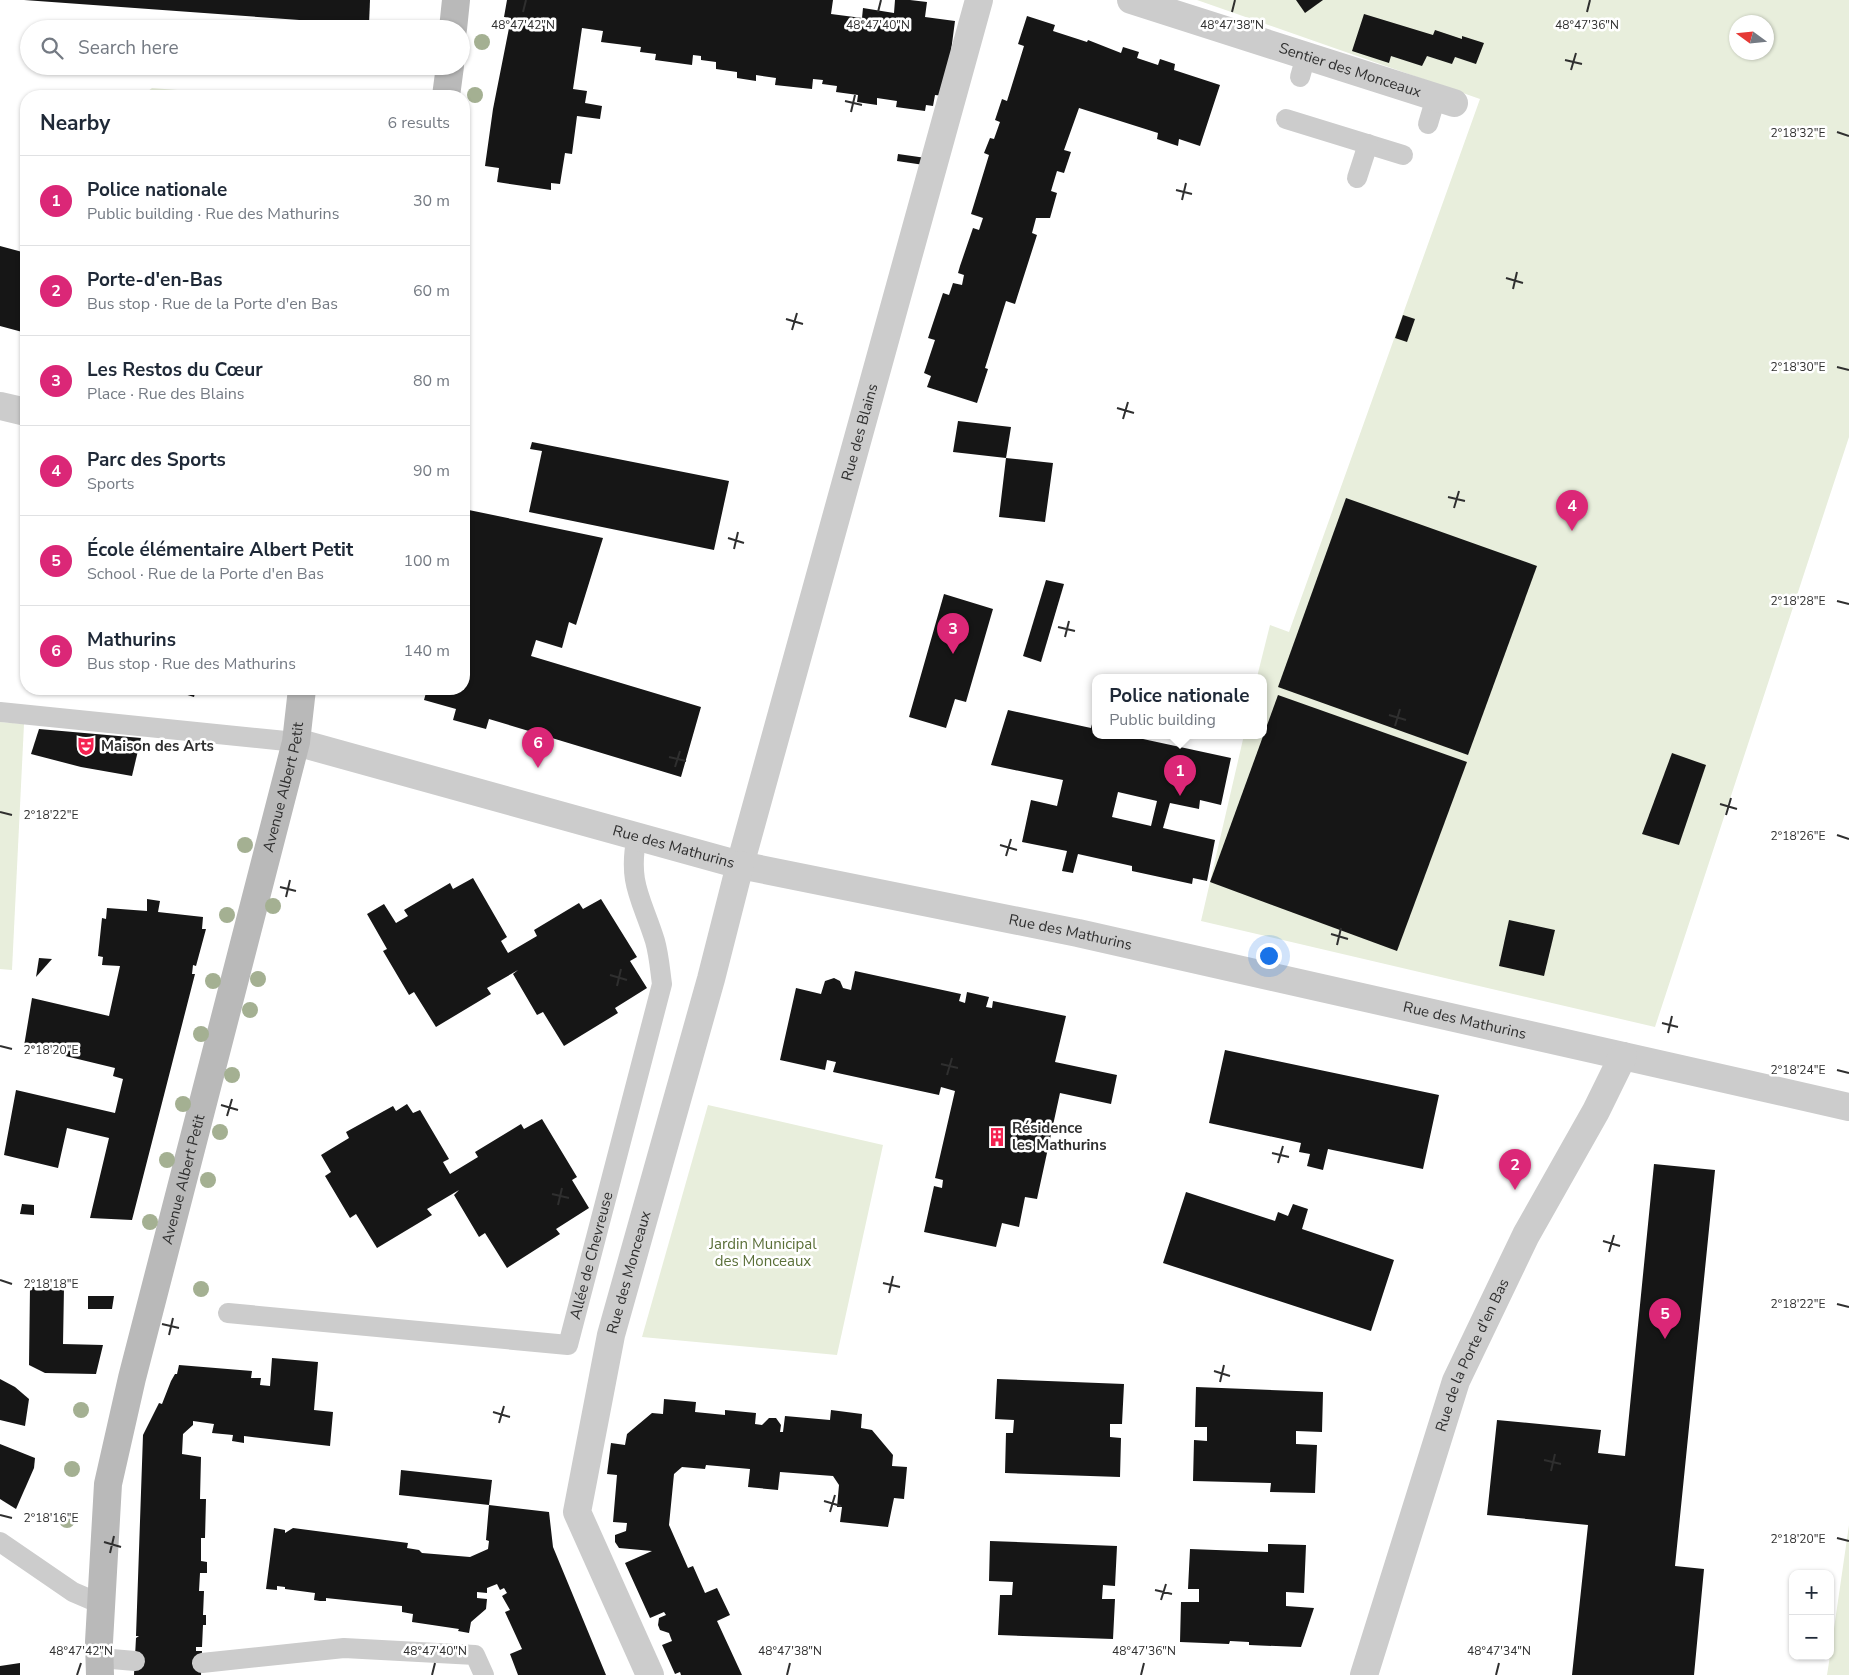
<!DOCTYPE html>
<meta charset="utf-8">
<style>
body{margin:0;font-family:"Nunito Sans",sans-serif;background:#f2f2f3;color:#1f2937}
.controls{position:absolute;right:15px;bottom:15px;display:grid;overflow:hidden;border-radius:10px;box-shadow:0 1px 4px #0004}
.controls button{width:45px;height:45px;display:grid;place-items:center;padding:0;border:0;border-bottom:1px solid #e0e1e3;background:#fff;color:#1f2937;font:25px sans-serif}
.compass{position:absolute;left:1729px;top:15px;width:45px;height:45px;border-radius:50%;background:#fff;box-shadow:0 1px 4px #0004;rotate:285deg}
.you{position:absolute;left:1268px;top:955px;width:18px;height:18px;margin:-12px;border:4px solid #fff;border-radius:50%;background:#1a73e8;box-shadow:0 0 0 8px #1a73e833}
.badge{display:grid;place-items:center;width:32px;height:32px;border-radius:50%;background:#db2777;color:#fff;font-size:16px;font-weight:700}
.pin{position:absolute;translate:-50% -41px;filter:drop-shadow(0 1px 2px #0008)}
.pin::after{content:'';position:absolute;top:26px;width:18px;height:15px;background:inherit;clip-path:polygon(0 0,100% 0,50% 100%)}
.popup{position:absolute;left:1092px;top:674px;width:175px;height:65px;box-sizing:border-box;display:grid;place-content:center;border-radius:10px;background:#fff;filter:drop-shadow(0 1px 4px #0005);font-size:16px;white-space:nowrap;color:#747a83}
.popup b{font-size:19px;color:#1f2937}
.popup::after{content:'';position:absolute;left:50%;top:100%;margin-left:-10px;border:10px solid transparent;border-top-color:#fff}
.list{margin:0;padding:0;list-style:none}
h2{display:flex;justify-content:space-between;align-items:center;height:65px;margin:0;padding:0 20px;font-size:21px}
h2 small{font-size:16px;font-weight:400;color:#747a83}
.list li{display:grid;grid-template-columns:32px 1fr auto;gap:15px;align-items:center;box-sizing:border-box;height:90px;padding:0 20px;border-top:1px solid #e0e1e3}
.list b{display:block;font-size:19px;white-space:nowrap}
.list p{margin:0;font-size:16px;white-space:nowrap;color:#747a83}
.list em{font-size:16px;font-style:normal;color:#747a83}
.icon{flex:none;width:28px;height:28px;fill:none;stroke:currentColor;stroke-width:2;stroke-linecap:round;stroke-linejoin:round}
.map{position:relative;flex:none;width:1849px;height:1675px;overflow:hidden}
.search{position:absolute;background:#fff;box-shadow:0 1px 4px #0004;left:20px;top:20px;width:450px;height:55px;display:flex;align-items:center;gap:12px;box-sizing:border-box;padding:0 18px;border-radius:28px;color:#747a83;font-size:19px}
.panel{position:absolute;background:#fff;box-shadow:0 1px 4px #0004;left:20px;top:90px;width:450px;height:605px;border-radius:20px}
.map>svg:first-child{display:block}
.green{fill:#e8eedc;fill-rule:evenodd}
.building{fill:#161616;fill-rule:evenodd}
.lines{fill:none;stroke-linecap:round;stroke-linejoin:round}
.service{stroke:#ccc;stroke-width:20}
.pedestrian{stroke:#ccc;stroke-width:28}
.minor{stroke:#ccc;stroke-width:28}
.secondary{stroke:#b9b9b9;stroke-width:28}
.tree{fill:#a4b092}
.ticks{fill:none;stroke:#2f2f2f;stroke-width:2}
.labels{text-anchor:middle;stroke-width:5;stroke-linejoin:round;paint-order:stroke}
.street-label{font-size:15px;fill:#2f2f2f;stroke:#fff}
.poi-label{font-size:15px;font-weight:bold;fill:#2f2f2f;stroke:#fff;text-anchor:start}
.park-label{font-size:15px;fill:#5a6f38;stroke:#fff}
.ticks-label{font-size:12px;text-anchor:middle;fill:#2f2f2f;stroke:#fff;stroke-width:5;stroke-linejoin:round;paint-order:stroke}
</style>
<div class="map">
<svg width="1849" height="1675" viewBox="0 0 1849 1675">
<rect width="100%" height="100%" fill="#fff"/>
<!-- green -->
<g class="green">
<path d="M1197,0H1849V437L1655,1027L1201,921L1244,735H1264V677H1257L1270,625L1289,632L1480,99ZM1736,22H1766V52H1736Z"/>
<path d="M152,88L215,93L218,96H142Z"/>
<path d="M0,722L24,724L12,970L0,969Z"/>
<path d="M708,1105L883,1145L837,1355L642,1337Z"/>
<path d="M1849,1525V1675H1827L1830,1656Z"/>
</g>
<!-- building -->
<g class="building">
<path d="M24,0H370L369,25Z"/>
<path d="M507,0H833L831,14L862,18L863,8L894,13L895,0H910L927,2L925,17L955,21L945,96L935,95L933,106L926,105L925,111L896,107L897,101L877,98V105L857,102L858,95L836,92L837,86L822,84L823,80L813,79L812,89L775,85L776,78L756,75V81L737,78V72L716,69V62L701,60V56L693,55L692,65L655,60L656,54L640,52L641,47L601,42L603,31L582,28L573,89L587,91L585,103L602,106L600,119L577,116L572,154L565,153L560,184L551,183V190L497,182L499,168L485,166L493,109L511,18L504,17Z"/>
<path d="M1296,0H1323L1305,13Z"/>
<path d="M1364,14L1433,35L1435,30L1462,39V36L1484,43L1476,64L1455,57L1452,64L1427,56L1422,66L1391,56L1389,63L1352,51Z"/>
<path d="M1027,16L1055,25L1053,31L1087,42L1088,40L1121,53L1123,47L1139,52L1137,58L1158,65L1160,59L1175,64L1174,70L1220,85L1200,146L1179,139L1178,146L1157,139L1158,133L1079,108L1064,150L1071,152L1064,173L1057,171L1051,191L1057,193L1050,218H1036L1032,233L1037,235L1015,304L1006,301L985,368L988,369L977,403L927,387L931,376L924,373L935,340L928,338L943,293L949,295L953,283L962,285L964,275L958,273L960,266L973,228L979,230L983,218L971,214L989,155L984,153L990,138L994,139L1000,122L995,120L1002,99L1007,101L1024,46L1018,44Z"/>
<path d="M898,154L926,158L924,165L897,161Z"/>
<path d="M0,246L26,253V333L0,326Z"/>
<path d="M1403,315L1415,319L1407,342L1395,338Z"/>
<path d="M958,421L1011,427L1006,458L1053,463L1045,522L999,517L1006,458L953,452Z"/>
<path d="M532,442L729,481L714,550L529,512L542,451L530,449Z"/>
<path d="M1346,498L1537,566L1468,755L1278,687Z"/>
<path d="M464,509L603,538L576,625L569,622L562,648L536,640L531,656L701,707L681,777L489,719L486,729L453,720L456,709L424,700L427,689H464Z"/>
<path d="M1046,580L1064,584L1041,662L1023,656Z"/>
<path d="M944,594L993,609L966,702L955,699L946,728L909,717Z"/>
<path d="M168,689H196L194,697Z"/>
<path d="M1278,695L1467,762L1397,951L1210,882Z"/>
<path d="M1008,710L1091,728L1094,716H1096V735H1144L1143,739L1231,758L1221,805L1200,800L1199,809L1170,803L1163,828L1215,840L1207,881L1193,878L1192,884L1132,871V866L1078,854L1073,873L1062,871L1067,851L1022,842L1031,800L1057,806L1063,780L991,765ZM1118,792L1157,801L1151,826L1112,817Z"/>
<path d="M39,729L141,738L132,776L81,767L31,754Z"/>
<path d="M1672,753L1706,765L1679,845L1642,834Z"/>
<path d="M473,878L507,937L501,941L508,953L537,936L534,930L579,903L583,909L601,899L637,957L630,961L647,988L615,1008L618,1013L564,1046L543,1012L537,1015L513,974L518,970L487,988L491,994L436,1027L414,992L409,995L383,951L387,949L367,914L384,904L396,923L408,916L404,910L450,883L453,889Z"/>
<path d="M147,899L160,901L158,912L203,917L202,929H206L196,966L193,965L192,974H195L132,1220L90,1218L109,1138L67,1128L58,1168L4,1155L16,1090L115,1113L123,1079L113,1076L115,1068L24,1046L32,998L109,1016L120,966L102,965L103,957L98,956L102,918L106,919L107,908L147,911Z"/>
<path d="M1509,920L1555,930L1544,976L1499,966Z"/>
<path d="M39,958L52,959L36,977Z"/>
<path d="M855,971L961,994L959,1001L965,1003L967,992L989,997L986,1007L992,1008L993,1001L1066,1016L1055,1062L1117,1075L1111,1104L1060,1093L1037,1199L1025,1197L1019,1227L1002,1223L996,1247L924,1232L934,1186L942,1188L943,1180L935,1178L955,1091L941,1087L939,1095L833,1072L836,1062L827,1060L825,1070L780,1060L796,988L821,994L825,981L834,978L840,981L843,988L851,990Z"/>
<path d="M1225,1050L1439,1095L1423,1169L1328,1149L1323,1170L1307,1166L1310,1154L1299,1152L1301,1143L1209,1123Z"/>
<path d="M407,1104L413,1113L420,1110L449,1159L443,1162L450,1174L478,1157L475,1152L521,1124L524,1129L542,1119L577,1177L572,1180L589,1208L556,1229L560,1234L507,1268L485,1233L479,1237L454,1195L459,1190L427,1209L432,1215L377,1248L356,1214L350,1218L325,1176L331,1172L321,1155L349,1138L346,1132L393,1106L396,1111Z"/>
<path d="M1654,1164L1715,1170L1675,1566L1704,1569L1694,1675H1572L1588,1525L1487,1515L1497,1420L1601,1430L1598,1453L1625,1456Z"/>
<path d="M1186,1192L1275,1221L1278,1212L1288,1216L1293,1204L1308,1209L1302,1229L1394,1260L1371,1331L1163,1263Z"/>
<path d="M22,1204L34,1205V1215L20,1214Z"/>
<path d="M30,1287H64L63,1344L103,1345L96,1374L45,1373L29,1365Z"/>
<path d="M88,1296H114L112,1309H88Z"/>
<path d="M272,1358L318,1362L314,1410L333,1412L330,1446L244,1436V1443L232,1441L233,1435L212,1433L214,1424L193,1421V1425L183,1434L182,1454L201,1457L200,1499H206L205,1538H201V1561L207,1562V1573H200L199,1591H204L203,1615H206V1625H203L202,1647H196V1651H202L201,1675H134L136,1638L139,1636H136L143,1435L159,1403L162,1404L171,1381L175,1374H177L179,1365L252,1371L251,1378H261L260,1385L270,1386Z"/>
<path d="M0,1379L15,1387L29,1399L25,1426L0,1420Z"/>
<path d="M997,1379L1124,1384L1122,1424H1110V1437L1121,1438L1120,1477L1005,1473L1006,1433H1013L1014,1420L995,1419Z"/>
<path d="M1196,1387L1323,1392L1322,1432L1296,1431V1444L1317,1445L1315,1493L1270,1492L1271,1483L1193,1481L1194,1440L1207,1441V1427H1195Z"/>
<path d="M664,1399L696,1402L695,1412L725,1415V1410L756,1413L755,1424L762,1425L769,1418H776L781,1425L780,1432H783L785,1416L830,1420L831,1410L862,1414L861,1428L872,1430L893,1455L892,1466L907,1467L904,1499L894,1498L888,1527L840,1522L842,1507H837L839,1485L833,1476L780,1472L778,1490L748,1487L750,1469L706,1465L705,1469L682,1467L674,1474L669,1525L688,1568L693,1566L705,1593L717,1588L730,1615L717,1621L742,1675H681L680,1672L675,1674L662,1645L672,1641L669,1633L660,1630L658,1625L659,1618L666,1615L664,1612L650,1618L625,1563L652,1551L619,1548L615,1542V1535L626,1531L627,1523L613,1522L617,1475L607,1474L611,1443L625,1445L627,1434L652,1413L663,1414Z"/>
<path d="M0,1444L35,1458L34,1468L16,1509L0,1499Z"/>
<path d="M401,1470L492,1480L489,1505L399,1495Z"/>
<path d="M489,1505L549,1512L553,1547L606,1675H518L510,1654L522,1649L505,1612L510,1610L502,1596L507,1593L504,1588L500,1590L497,1584L487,1588V1593L477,1592V1598L487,1599L486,1609L471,1622L469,1633L458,1631L459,1629L412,1622L413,1614L402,1612V1606L326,1598V1601H320L314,1600L315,1593L285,1589V1587L277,1586V1590L266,1589L274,1528L285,1530V1533L293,1528L408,1543L407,1548L419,1550L422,1553L470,1557L488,1549L489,1541L486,1540Z"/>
<path d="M990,1541L1117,1546L1115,1586L1103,1585L1102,1599H1115L1113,1639L998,1635L1000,1595H1012L1013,1582L989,1581Z"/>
<path d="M1268,1544L1306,1545L1304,1593L1286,1592V1606L1314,1608L1301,1647L1249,1645V1642L1230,1641L1229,1644L1180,1642L1181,1602H1199V1589H1188L1190,1549L1268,1552Z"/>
<path d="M20,1663V1675H0V1666Z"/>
</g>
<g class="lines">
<!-- service -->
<g class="service">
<path d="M1300,77L1306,56"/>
<path d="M1286,119L1403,155"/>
<path d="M1428,124L1436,97"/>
<path d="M1357,178L1368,144"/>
<path d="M0,712L296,742"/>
<path id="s1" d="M228,1313L568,1345L662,984C660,970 659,955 655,941C642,899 627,883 637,836"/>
<path d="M0,1542L73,1592L101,1604"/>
<path d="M100,1658L135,1661"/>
<path d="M202,1663L344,1648L475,1655L484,1675"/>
</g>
<!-- pedestrian -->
<path class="pedestrian" id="s2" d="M740,865L979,0"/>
<!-- minor -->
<g class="minor">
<path id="s3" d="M1131,0L1454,103"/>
<path d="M0,406L26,412"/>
<path id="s4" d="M296,742L740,865L1078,933L1849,1107"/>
<path id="s5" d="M650,1675L577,1512L611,1335L711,979L740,865"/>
<path id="s6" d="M1364,1675L1456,1381L1526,1235L1596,1111L1623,1056"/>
</g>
<!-- secondary -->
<g class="secondary">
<path d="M453,29L456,0"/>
<path d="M446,96L450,66"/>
<path id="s7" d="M100,1675L99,1642L108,1484L132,1378L296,742L302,689"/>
</g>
</g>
<!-- trees -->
<g class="tree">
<circle cx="482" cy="42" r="8"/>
<circle cx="475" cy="95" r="8"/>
<circle cx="245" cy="845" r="8"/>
<circle cx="273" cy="906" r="8"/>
<circle cx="227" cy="915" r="8"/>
<circle cx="258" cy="979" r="8"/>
<circle cx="213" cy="981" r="8"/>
<circle cx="250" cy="1010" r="8"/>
<circle cx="201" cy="1034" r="8"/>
<circle cx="232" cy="1075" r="8"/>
<circle cx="183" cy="1104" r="8"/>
<circle cx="220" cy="1132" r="8"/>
<circle cx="167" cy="1160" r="8"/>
<circle cx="208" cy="1180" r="8"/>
<circle cx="150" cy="1222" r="8"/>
<circle cx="201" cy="1289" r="8"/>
<circle cx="81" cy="1410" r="8"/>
<circle cx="72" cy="1469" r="8"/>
<circle cx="67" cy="1520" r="8"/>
</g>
<!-- ticks -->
<path class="ticks" d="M523,12L526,0M878,12L881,0M1232,12L1235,0M1587,12L1590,0M1565,60L1582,64M1571,70L1576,53M845,101L862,105M851,112L855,95M1837,132L1849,136M1176,190L1192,194M1182,200L1186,183M1506,278L1523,283M1513,289L1517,272M786,319L803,324M792,330L797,313M1837,367L1849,370M1117,408L1134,413M1123,419L1128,402M1448,497L1465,501M1454,508L1459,491M728,538L744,543M734,549L738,532M1837,601L1849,604M1058,627L1075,631M1065,637L1069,621M1389,715L1406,720M1395,726L1400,709M669,757L686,761M675,767L680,751M1720,804L1737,809M0,812L12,815M1726,815L1731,798M1837,835L1849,839M1000,845L1017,850M1006,856L1011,839M280,887L296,891M286,897L290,880M1331,934L1348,939M1337,945L1341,928M610,975L627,980M617,986L621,969M1662,1023L1678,1027M1668,1033L1672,1016M0,1046L12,1049M941,1064L958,1068M1837,1070L1849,1073M947,1075L952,1058M221,1105L238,1110M227,1116L232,1099M1272,1153L1289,1157M1278,1163L1283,1146M552,1194L569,1198M558,1205L562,1188M1603,1241L1620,1246M1609,1252L1614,1235M0,1280L12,1284M883,1283L900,1287M889,1293L893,1276M1837,1304L1849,1307M162,1324L179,1328M169,1335L173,1318M1214,1371L1230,1376M1220,1382L1224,1365M493,1412L510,1417M499,1423L504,1406M1544,1460L1561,1464M1551,1471L1555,1454M824,1501L841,1506M830,1512L835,1495M0,1515L12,1518M1837,1538L1849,1541M104,1542L121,1547M110,1553L114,1536M1155,1590L1172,1594M1161,1600L1166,1584M77,1675L81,1663M432,1675L435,1663M787,1675L790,1663M1141,1675L1144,1663M1496,1675L1499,1663"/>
<!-- icons -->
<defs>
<g id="theatre-bare" transform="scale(1.5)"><path d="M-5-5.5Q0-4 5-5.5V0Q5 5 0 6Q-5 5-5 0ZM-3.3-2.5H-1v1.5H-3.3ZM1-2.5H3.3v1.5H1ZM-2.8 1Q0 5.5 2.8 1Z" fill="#f52250" stroke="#fff" stroke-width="2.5" paint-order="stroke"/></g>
<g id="building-bare" transform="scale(1.5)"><path d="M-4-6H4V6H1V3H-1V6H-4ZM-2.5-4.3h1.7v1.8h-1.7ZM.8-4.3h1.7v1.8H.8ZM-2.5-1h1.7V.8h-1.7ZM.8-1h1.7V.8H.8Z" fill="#f52250" stroke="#fff" stroke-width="2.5" paint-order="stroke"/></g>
</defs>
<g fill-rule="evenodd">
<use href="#theatre-bare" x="86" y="746"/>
<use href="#building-bare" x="997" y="1137"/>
</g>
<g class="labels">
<!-- street labels -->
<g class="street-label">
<text dy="5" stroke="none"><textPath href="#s3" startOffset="230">Sentier des Monceaux</textPath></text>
<text dy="5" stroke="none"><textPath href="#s2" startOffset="449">Rue des Blains</textPath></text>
<text dy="5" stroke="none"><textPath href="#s7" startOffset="910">Avenue Albert Petit</textPath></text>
<text dy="5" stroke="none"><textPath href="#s4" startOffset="392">Rue des Mathurins</textPath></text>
<text dy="5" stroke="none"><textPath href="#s4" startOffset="798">Rue des Mathurins</textPath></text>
<text dy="5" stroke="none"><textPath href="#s4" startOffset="1202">Rue des Mathurins</textPath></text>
<text dy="5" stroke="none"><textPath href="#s7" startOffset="505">Avenue Albert Petit</textPath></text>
<text dy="5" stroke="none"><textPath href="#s1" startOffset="434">Allée de Chevreuse</textPath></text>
<text dy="5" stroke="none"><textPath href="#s5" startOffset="424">Rue des Monceaux</textPath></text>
<text dy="5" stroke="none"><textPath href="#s6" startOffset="338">Rue de la Porte d'en Bas</textPath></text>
</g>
<!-- poi labels -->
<g class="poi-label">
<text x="101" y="751">Maison des Arts</text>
<text x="1012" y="1133">Résidence<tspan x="1012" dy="17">les Mathurins</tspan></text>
</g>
<!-- park labels -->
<g class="park-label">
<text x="763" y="1249">Jardin Municipal<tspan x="763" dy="17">des Monceaux</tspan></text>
</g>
</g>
<g class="ticks-label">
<text x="523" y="29">48°47'42"N</text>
<text x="878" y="29">48°47'40"N</text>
<text x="1232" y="29">48°47'38"N</text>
<text x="1587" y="29">48°47'36"N</text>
<text x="1798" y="137">2°18'32"E</text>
<text x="1798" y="371">2°18'30"E</text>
<text x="1798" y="605">2°18'28"E</text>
<text x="51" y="819">2°18'22"E</text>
<text x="1798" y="840">2°18'26"E</text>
<text x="51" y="1054">2°18'20"E</text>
<text x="1798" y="1074">2°18'24"E</text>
<text x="51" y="1288">2°18'18"E</text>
<text x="1798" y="1308">2°18'22"E</text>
<text x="51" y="1522">2°18'16"E</text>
<text x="1798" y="1543">2°18'20"E</text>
<text x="81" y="1655">48°47'42"N</text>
<text x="435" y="1655">48°47'40"N</text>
<text x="790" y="1655">48°47'38"N</text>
<text x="1144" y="1655">48°47'36"N</text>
<text x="1499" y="1655">48°47'34"N</text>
</g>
</svg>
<div class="controls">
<button>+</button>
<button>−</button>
</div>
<svg class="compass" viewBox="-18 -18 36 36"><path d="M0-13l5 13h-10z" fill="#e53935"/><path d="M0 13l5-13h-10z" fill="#747a83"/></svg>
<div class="you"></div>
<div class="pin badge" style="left:1180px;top:796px">1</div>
<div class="popup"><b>Police nationale</b>Public building</div>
<div class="pin badge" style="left:1515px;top:1190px">2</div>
<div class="pin badge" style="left:953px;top:654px">3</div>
<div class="pin badge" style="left:1572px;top:531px">4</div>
<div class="pin badge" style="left:1665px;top:1339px">5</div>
<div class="pin badge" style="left:538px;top:768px">6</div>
<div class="search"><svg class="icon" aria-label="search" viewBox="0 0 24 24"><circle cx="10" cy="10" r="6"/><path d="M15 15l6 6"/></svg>Search here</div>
<section class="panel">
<h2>Nearby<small>6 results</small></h2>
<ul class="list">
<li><span class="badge">1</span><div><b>Police nationale</b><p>Public building · Rue des Mathurins</p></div><em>30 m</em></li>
<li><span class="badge">2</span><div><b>Porte-d'en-Bas</b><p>Bus stop · Rue de la Porte d'en Bas</p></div><em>60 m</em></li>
<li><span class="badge">3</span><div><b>Les Restos du Cœur</b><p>Place · Rue des Blains</p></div><em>80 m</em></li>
<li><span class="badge">4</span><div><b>Parc des Sports</b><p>Sports</p></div><em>90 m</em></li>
<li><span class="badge">5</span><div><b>École élémentaire Albert Petit</b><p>School · Rue de la Porte d'en Bas</p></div><em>100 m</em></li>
<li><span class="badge">6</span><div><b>Mathurins</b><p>Bus stop · Rue des Mathurins</p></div><em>140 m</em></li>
</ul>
</section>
</div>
